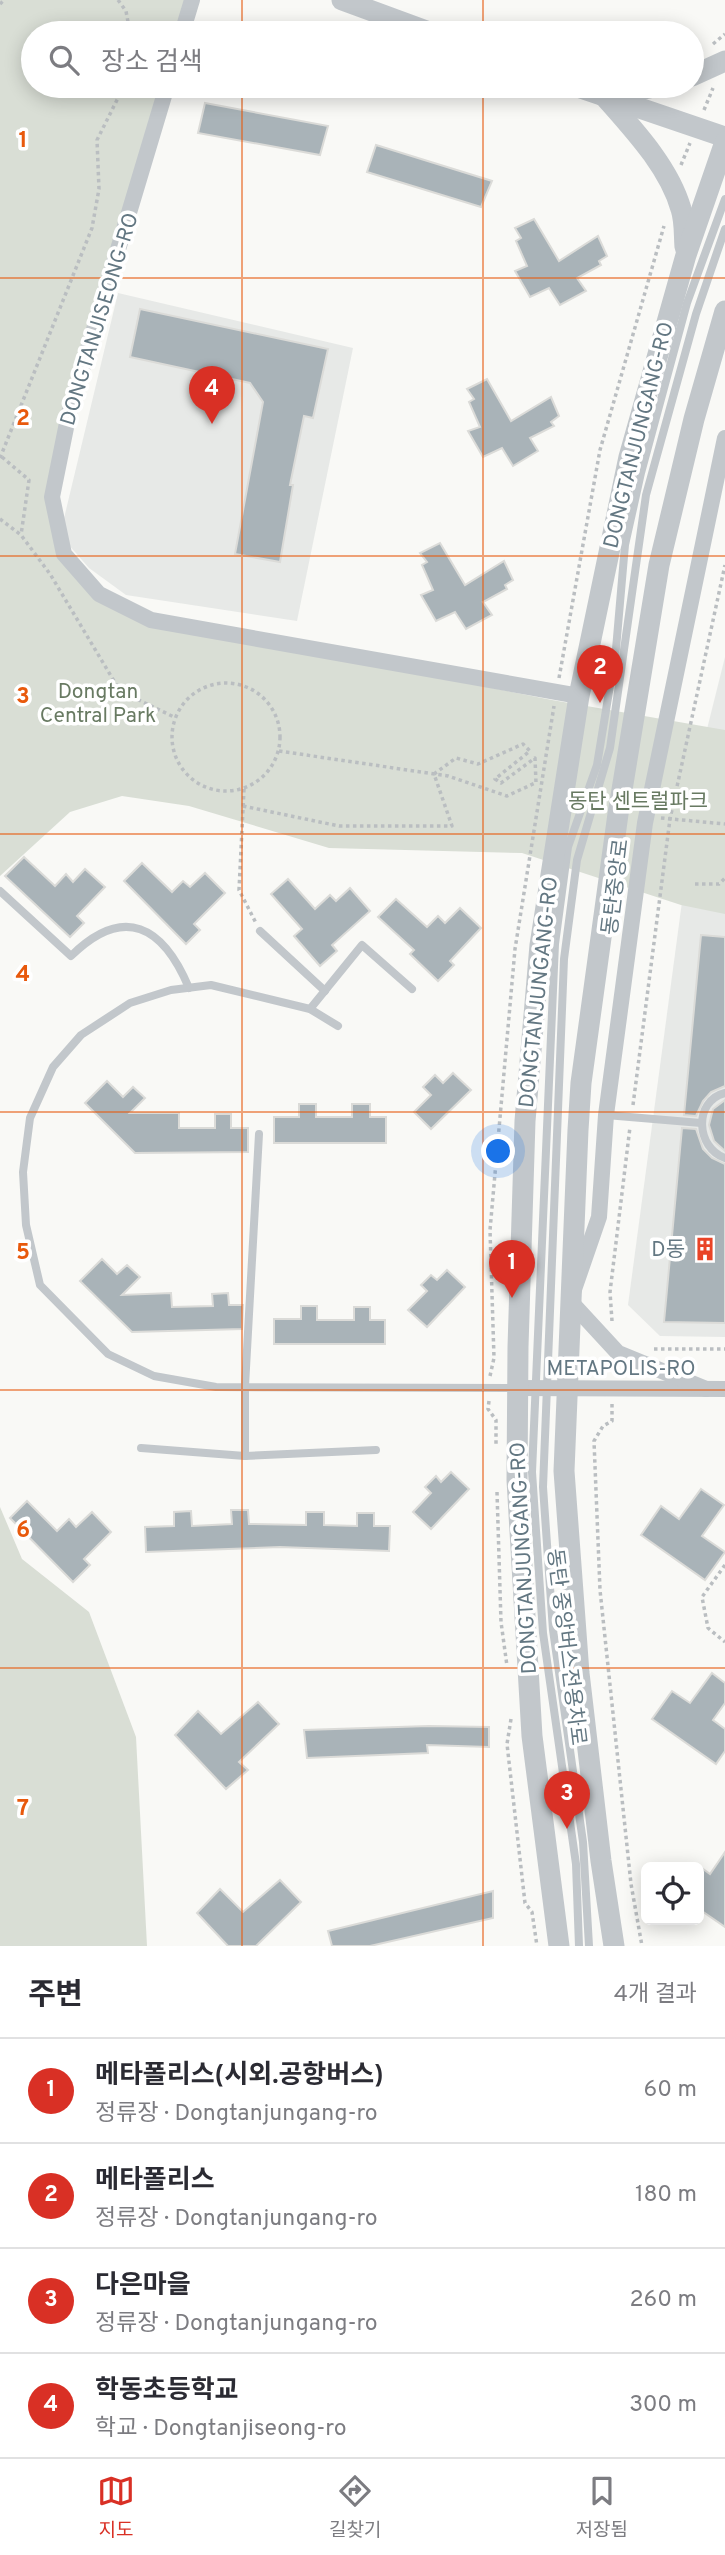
<!DOCTYPE html>
<html lang="ko">
<meta charset="utf-8">
<style>
body{margin:0;font-family:Overpass,"Noto Sans KR",sans-serif;background:#f7f7f7;color:#2b2b33}
.controls{position:absolute;right:21px;bottom:21px;display:grid;overflow:hidden;border-radius:10px;box-shadow:0 4px 18px #0003}
.controls button{width:63px;height:63px;display:grid;place-items:center;padding:0;border:0;border-bottom:2px solid #e1e1e2;background:#fff;color:#2b2b33;font:35px sans-serif}
.you{position:absolute;left:499px;top:1152px;width:24px;height:24px;margin:-18px;border:5px solid #fff;border-radius:50%;background:#1a73e8;box-shadow:0 0 0 10px #1a73e833}
.badge{display:grid;place-items:center;width:46px;height:46px;border-radius:50%;background:#d93025;color:#fff;font-size:23px;font-weight:700}
.pin{position:absolute;translate:-50% -58px;filter:drop-shadow(0 2px 4px #0008)}
.pin::after{content:'';position:absolute;top:37px;width:24px;height:21px;background:inherit;clip-path:polygon(0 0,100% 0,50% 100%)}
.list{margin:0;padding:0;list-style:none}
h2{display:flex;justify-content:space-between;align-items:center;height:91px;margin:0;padding:0 28px;font-size:30px}
h2 small{font-size:23px;font-weight:400;color:#7c7c81}
.list li{display:grid;grid-template-columns:46px 1fr auto;gap:21px;align-items:center;box-sizing:border-box;height:105px;padding:0 28px;border-top:2px solid #e1e1e2}
.list b{display:block;font-size:26px;white-space:nowrap}
.list p{margin:0;font-size:23px;white-space:nowrap;color:#7c7c81}
.list em{font-size:23px;font-style:normal;color:#7c7c81}
.icon{flex:none;width:38px;height:38px;fill:none;stroke:currentColor;stroke-width:2;stroke-linecap:round;stroke-linejoin:round}
.map{position:relative;flex:none;width:725px;height:1946px;overflow:hidden}
.search{position:absolute;background:#fff;box-shadow:0 4px 18px #0003;left:21px;right:21px;top:21px;height:77px;display:flex;align-items:center;gap:18px;box-sizing:border-box;padding:0 24px;border-radius:38px;color:#7c7c81;font-size:26px}
.sheet{height:511px;background:#fff}
nav{display:flex;justify-content:space-around;align-items:center;box-sizing:border-box;height:98px;border-top:2px solid #e1e1e2;background:#fff;font-size:19px;color:#7c7c81}
nav a{display:grid;justify-items:center;gap:4px}
nav .on{color:#d93025}
.map>svg:first-child{display:block}
.built{fill:#e7e9e7}
.green{fill:#d9ded5}
.building{fill:#a9b3b8;stroke:#dbdbd8;stroke-width:2}
.lines{fill:none;stroke-linecap:round;stroke-linejoin:round}
.path{stroke:#babec1;stroke-width:3.5;stroke-dasharray:3.5 3.5;stroke-linecap:butt}
.service{stroke:#c2c7cb;stroke-width:8}
.minor{stroke:#c2c7cb;stroke-width:16}
.tertiary{stroke:#c2c7cb;stroke-width:21}
.grid{fill:none;stroke:#e8590c;stroke-width:2;stroke-opacity:0.55}
.labels{text-anchor:middle;stroke-width:7;stroke-linejoin:round;paint-order:stroke}
.street-label{font-size:21px;fill:#637782;stroke:#fff}
.park-label{font-size:21px;fill:#687a62;stroke:#fff}
.poi-label{font-size:21px;fill:#637782;stroke:#fff;text-anchor:end}
.grid-label{font-size:23px;text-anchor:middle;font-weight:bold;fill:#e8590c;stroke:#fff;stroke-width:7;stroke-linejoin:round;paint-order:stroke}
</style>
<div class="map">
<svg width="725" height="1946" viewBox="0 0 725 1946">
<rect width="100%" height="100%" fill="#f9f9f6"/>
<!-- built -->
<g class="built">
<path d="M118,293L353,348L297,621L126,595L89,568L60,535Z"/>
<path d="M725,657V1337L660,1336L628,1305L703,745Z"/>
</g>
<!-- green -->
<g class="green">
<path d="M0,0H192L182,33H33V86H167L52,497L64,554L99,594L151,620L552,700L725,730V914L681,905L522,853L329,848L189,806L122,796L70,812L0,876Z"/>
<path d="M0,1507L22,1559L89,1612L136,1737L147,1946H0Z"/>
</g>
<!-- building -->
<g class="building">
<path d="M205,103L328,126L320,155L198,133Z"/>
<path d="M376,145L492,181L481,207L367,172Z"/>
<path d="M534,219L559,261L598,236L607,256L599,261L601,265L577,278L586,291L560,305L549,288L530,297L515,271L527,266L516,241L521,238L515,228Z"/>
<path d="M140,309L328,349L313,418L304,416L290,485H293L280,562L235,554L263,402L250,383L130,357Z"/>
<path d="M487,379L511,421L551,397L559,416L551,422L554,426L530,438L538,451L513,466L502,448L483,457L468,431L480,427L469,402L474,399L467,389Z"/>
<path d="M440,543L465,585L504,561L513,580L505,585L507,589L483,602L492,615L466,629L455,612L436,621L421,595L433,590L422,565L427,562L420,553Z"/>
<path d="M24,857L55,886L66,874L73,882L85,869L105,887L77,916L84,923L70,937L5,876Z"/>
<path d="M142,863L172,892L183,881L190,887L205,873L225,893L194,924L200,930L186,944L124,881Z"/>
<path d="M288,879L315,909L330,895L336,901L350,888L370,911L332,945L337,951L320,966L294,936L302,929L271,894Z"/>
<path d="M396,899L427,927L438,916L445,923L460,908L481,928L450,961L454,965L438,981L410,954L414,950L378,917Z"/>
<path d="M701,935L725,937V1086L711,1092L703,1101L696,1116L684,1115Z"/>
<path d="M453,1073L471,1090L431,1129L414,1112L431,1095L423,1087L435,1075L443,1083Z"/>
<path d="M107,1081L123,1097L133,1087L145,1098L130,1113H179V1128H215V1114H231V1128H248V1152L135,1153L85,1103Z"/>
<path d="M725,1100V1151L714,1141L709,1125L713,1109Z"/>
<path d="M299,1104H316V1117H352V1104H370V1117H386V1143H274V1117H299Z"/>
<path d="M682,1128L696,1129L703,1149L712,1158L725,1164V1323L664,1322Z"/>
<path d="M102,1259L117,1274L127,1265L140,1277L122,1295L171,1293L172,1307L213,1306L212,1294L228,1293L229,1305H243L242,1329L132,1332L80,1281Z"/>
<path d="M447,1270L465,1287L427,1327L408,1310L427,1291L421,1285L431,1275L437,1280Z"/>
<path d="M301,1306H317V1320H354V1307H370V1320H385V1344H274V1319H301Z"/>
<path d="M451,1472L469,1489L431,1529L413,1512L431,1493L425,1487L436,1476L441,1482Z"/>
<path d="M701,1489L724,1505L702,1536L725,1552L705,1580L641,1535L661,1506L679,1519Z"/>
<path d="M27,1501L57,1531L69,1519L76,1527L92,1512L111,1532L84,1559L90,1565L73,1582L10,1518Z"/>
<path d="M231,1510H248L249,1524L306,1525V1512H324V1525L357,1526V1513H374V1526H390L389,1551L280,1547L146,1552L145,1527L174,1526V1512L191,1511L192,1526L232,1524Z"/>
<path d="M712,1673L725,1683V1703L713,1720L725,1729V1751L716,1764L652,1719L672,1691L690,1703Z"/>
<path d="M258,1702L279,1724L239,1762L248,1770L226,1789L175,1735L198,1711L221,1734Z"/>
<path d="M429,1726L489,1727V1747L427,1745L428,1753L307,1758L304,1730Z"/>
<path d="M725,1852V1927L699,1909V1866L710,1874Z"/>
<path d="M280,1880L301,1902L256,1946H228L197,1913L220,1889L243,1912Z"/>
<path d="M493,1891V1918L370,1946H332L328,1931Z"/>
</g>
<g class="lines">
<!-- path -->
<g class="path">
<path d="M118,0L126,11L130,33"/>
<path d="M0,4L4,0"/>
<path d="M713,44L725,34"/>
<path d="M704,110L713,88"/>
<path d="M681,165L690,143"/>
<path d="M2,457L29,480L21,535"/>
<path d="M0,458L92,228L99,189L97,140L124,86"/>
<path d="M0,519L21,535L50,574L120,691L174,717"/>
<path d="M559,678L600,450L664,226"/>
<circle cx="226" cy="737" r="54"/>
<path d="M279,751L448,776L507,796L535,783"/>
<path d="M244,789L239,890L256,923"/>
<path d="M243,806L339,826H452L434,774L456,758L478,764L523,744L530,751L495,779L501,783L535,758L536,783"/>
<path d="M661,818L725,824"/>
<path d="M695,884H719L725,878"/>
<path d="M633,1105L670,819L725,565"/>
<path d="M612,1321L610,1292L630,1127"/>
<path d="M654,1349H725"/>
<path d="M490,1376L494,1358L490,1230L515,949L554,706"/>
<path d="M489,1401L488,1409L496,1420V1446"/>
<path d="M612,1404V1421L603,1426L594,1441L600,1590L631,1884L642,1946"/>
<path d="M497,1492L501,1622L507,1666"/>
<path d="M725,1565L702,1597L708,1628L725,1642"/>
<path d="M511,1719L507,1744L525,1903L532,1912L537,1946"/>
</g>
<!-- service -->
<g class="service">
<path d="M0,891L71,956C124,904 163,926 189,988"/>
<path d="M260,931L325,991"/>
<path d="M310,1009L362,945L412,989"/>
<path d="M338,1026L310,1009L211,985L171,990L130,1003L81,1035L53,1067L30,1118L23,1172L26,1225L40,1285L108,1354L154,1376L216,1387L517,1388"/>
<path d="M725,1093C693,1101 696,1148 725,1158"/>
<path d="M606,1115L701,1123"/>
<path d="M259,1134L245,1386V1456L376,1450"/>
<path d="M141,1448L245,1456"/>
<path d="M579,1946L576,1864L543,1633L532,1472L555,944L568,847L597,765L616,649L625,545L641,473L687,303L725,199"/>
<path d="M589,1946L583,1842L553,1630L543,1487L564,959L577,860L610,748L646,495L696,314L725,229"/>
</g>
<!-- minor -->
<g class="minor">
<path d="M182,33L192,0"/>
<path d="M167,86L69,413L52,497L64,554L99,594L151,620L579,696"/>
<path d="M517,1388L725,1389"/>
<path d="M706,1389L618,1353L570,1301L599,1217L606,1115L645,823L725,438"/>
</g>
<!-- tertiary -->
<g class="tertiary">
<path d="M342,0L432,33"/>
<path d="M692,76L725,61"/>
<path d="M575,86L725,137"/>
<path d="M659,86L605,97C634,130 669,167 681,209C685,221 684,235 685,247"/>
<path d="M559,1946L532,1736L517,1480L518,1347L525,1121L540,945L579,696L629,457L686,255L725,142"/>
<path d="M614,1946L601,1861L579,1673L564,1471L578,1130L581,1083L618,814L659,565L694,419L725,311"/>
</g>
</g>
<!-- grid -->
<path class="grid" d="M242,0V33M483,0V33M242,86V1946M483,86V1946M0,278H725M0,556H725M0,834H725M0,1112H725M0,1390H725M0,1668H725"/>
<!-- icons -->
<defs>
<g id="building-bare" transform="scale(1.89)"><path d="M-4-6H4V6H1V3H-1V6H-4ZM-2.5-4.3h1.7v1.8h-1.7ZM.8-4.3h1.7v1.8H.8ZM-2.5-1h1.7V.8h-1.7ZM.8-1h1.7V.8H.8Z" fill="#e94326" stroke="#fff" stroke-width="2.5" paint-order="stroke"/></g>
</defs>
<g fill-rule="evenodd">
<use href="#building-bare" x="705" y="1249"/>
</g>
<g class="labels">
<!-- street labels -->
<g class="street-label">
<text transform="translate(99 319) rotate(-73)" y="7">DONGTANJISEONG-RO</text>
<text transform="translate(638 435) rotate(-76)" y="7">DONGTANJUNGANG-RO</text>
<text transform="translate(615 887) rotate(-83)" y="7">동탄중앙로</text>
<text transform="translate(538 992) rotate(-84)" y="7">DONGTANJUNGANG-RO</text>
<text x="621" y="1375">METAPOLIS-RO</text>
<text transform="translate(523 1558) rotate(-93)" y="7">DONGTANJUNGANG-RO</text>
<text transform="translate(567 1647) rotate(83)" y="7">동탄 중앙버스전용차로</text>
</g>
<!-- park labels -->
<g class="park-label">
<text x="98" y="698">Dongtan<tspan x="98" dy="24">Central Park</tspan></text>
<text x="638" y="808">동탄 센트럴파크</text>
</g>
<!-- poi labels -->
<g class="poi-label">
<text x="685" y="1256">D동</text>
</g>
</g>
<g class="grid-label">
<text x="23" y="147">1</text>
<text x="23" y="425">2</text>
<text x="23" y="703">3</text>
<text x="23" y="981">4</text>
<text x="23" y="1259">5</text>
<text x="23" y="1537">6</text>
<text x="23" y="1815">7</text>
</g>
</svg>
<div class="controls">
<button><svg class="icon" aria-label="locate" viewBox="0 0 24 24"><circle cx="12" cy="12" r="6"/><path d="M12 2v4M12 18v4M2 12h4M18 12h4"/></svg></button>
</div>
<div class="you"></div>
<div class="pin badge" style="left:512px;top:1298px">1</div>
<div class="pin badge" style="left:600px;top:703px">2</div>
<div class="pin badge" style="left:567px;top:1829px">3</div>
<div class="pin badge" style="left:212px;top:424px">4</div>
<div class="search"><svg class="icon" aria-label="search" viewBox="0 0 24 24"><circle cx="10" cy="10" r="6"/><path d="M15 15l6 6"/></svg>장소 검색</div>
</div>
<section class="sheet">
<h2>주변<small>4개 결과</small></h2>
<ul class="list">
<li><span class="badge">1</span><div><b>메타폴리스(시외.공항버스)</b><p>정류장 · Dongtanjungang-ro</p></div><em>60 m</em></li>
<li><span class="badge">2</span><div><b>메타폴리스</b><p>정류장 · Dongtanjungang-ro</p></div><em>180 m</em></li>
<li><span class="badge">3</span><div><b>다은마을</b><p>정류장 · Dongtanjungang-ro</p></div><em>260 m</em></li>
<li><span class="badge">4</span><div><b>학동초등학교</b><p>학교 · Dongtanjiseong-ro</p></div><em>300 m</em></li>
</ul>
</section>
<nav>
<a class="on"><svg class="icon" aria-label="map" viewBox="0 0 24 24"><path d="M3 6l6-2 6 2 6-2v14l-6 2-6-2-6 2zM9 4v14M15 6v14"/></svg>지도</a>
<a><svg class="icon" aria-label="directions" viewBox="0 0 24 24"><path d="M12 3l9 9-9 9-9-9zM9 14v-3h6M13 9l2 2-2 2"/></svg>길찾기</a>
<a><svg class="icon" aria-label="saved" viewBox="0 0 24 24"><path d="M7 4h10v16l-5-4-5 4z"/></svg>저장됨</a>
</nav>
